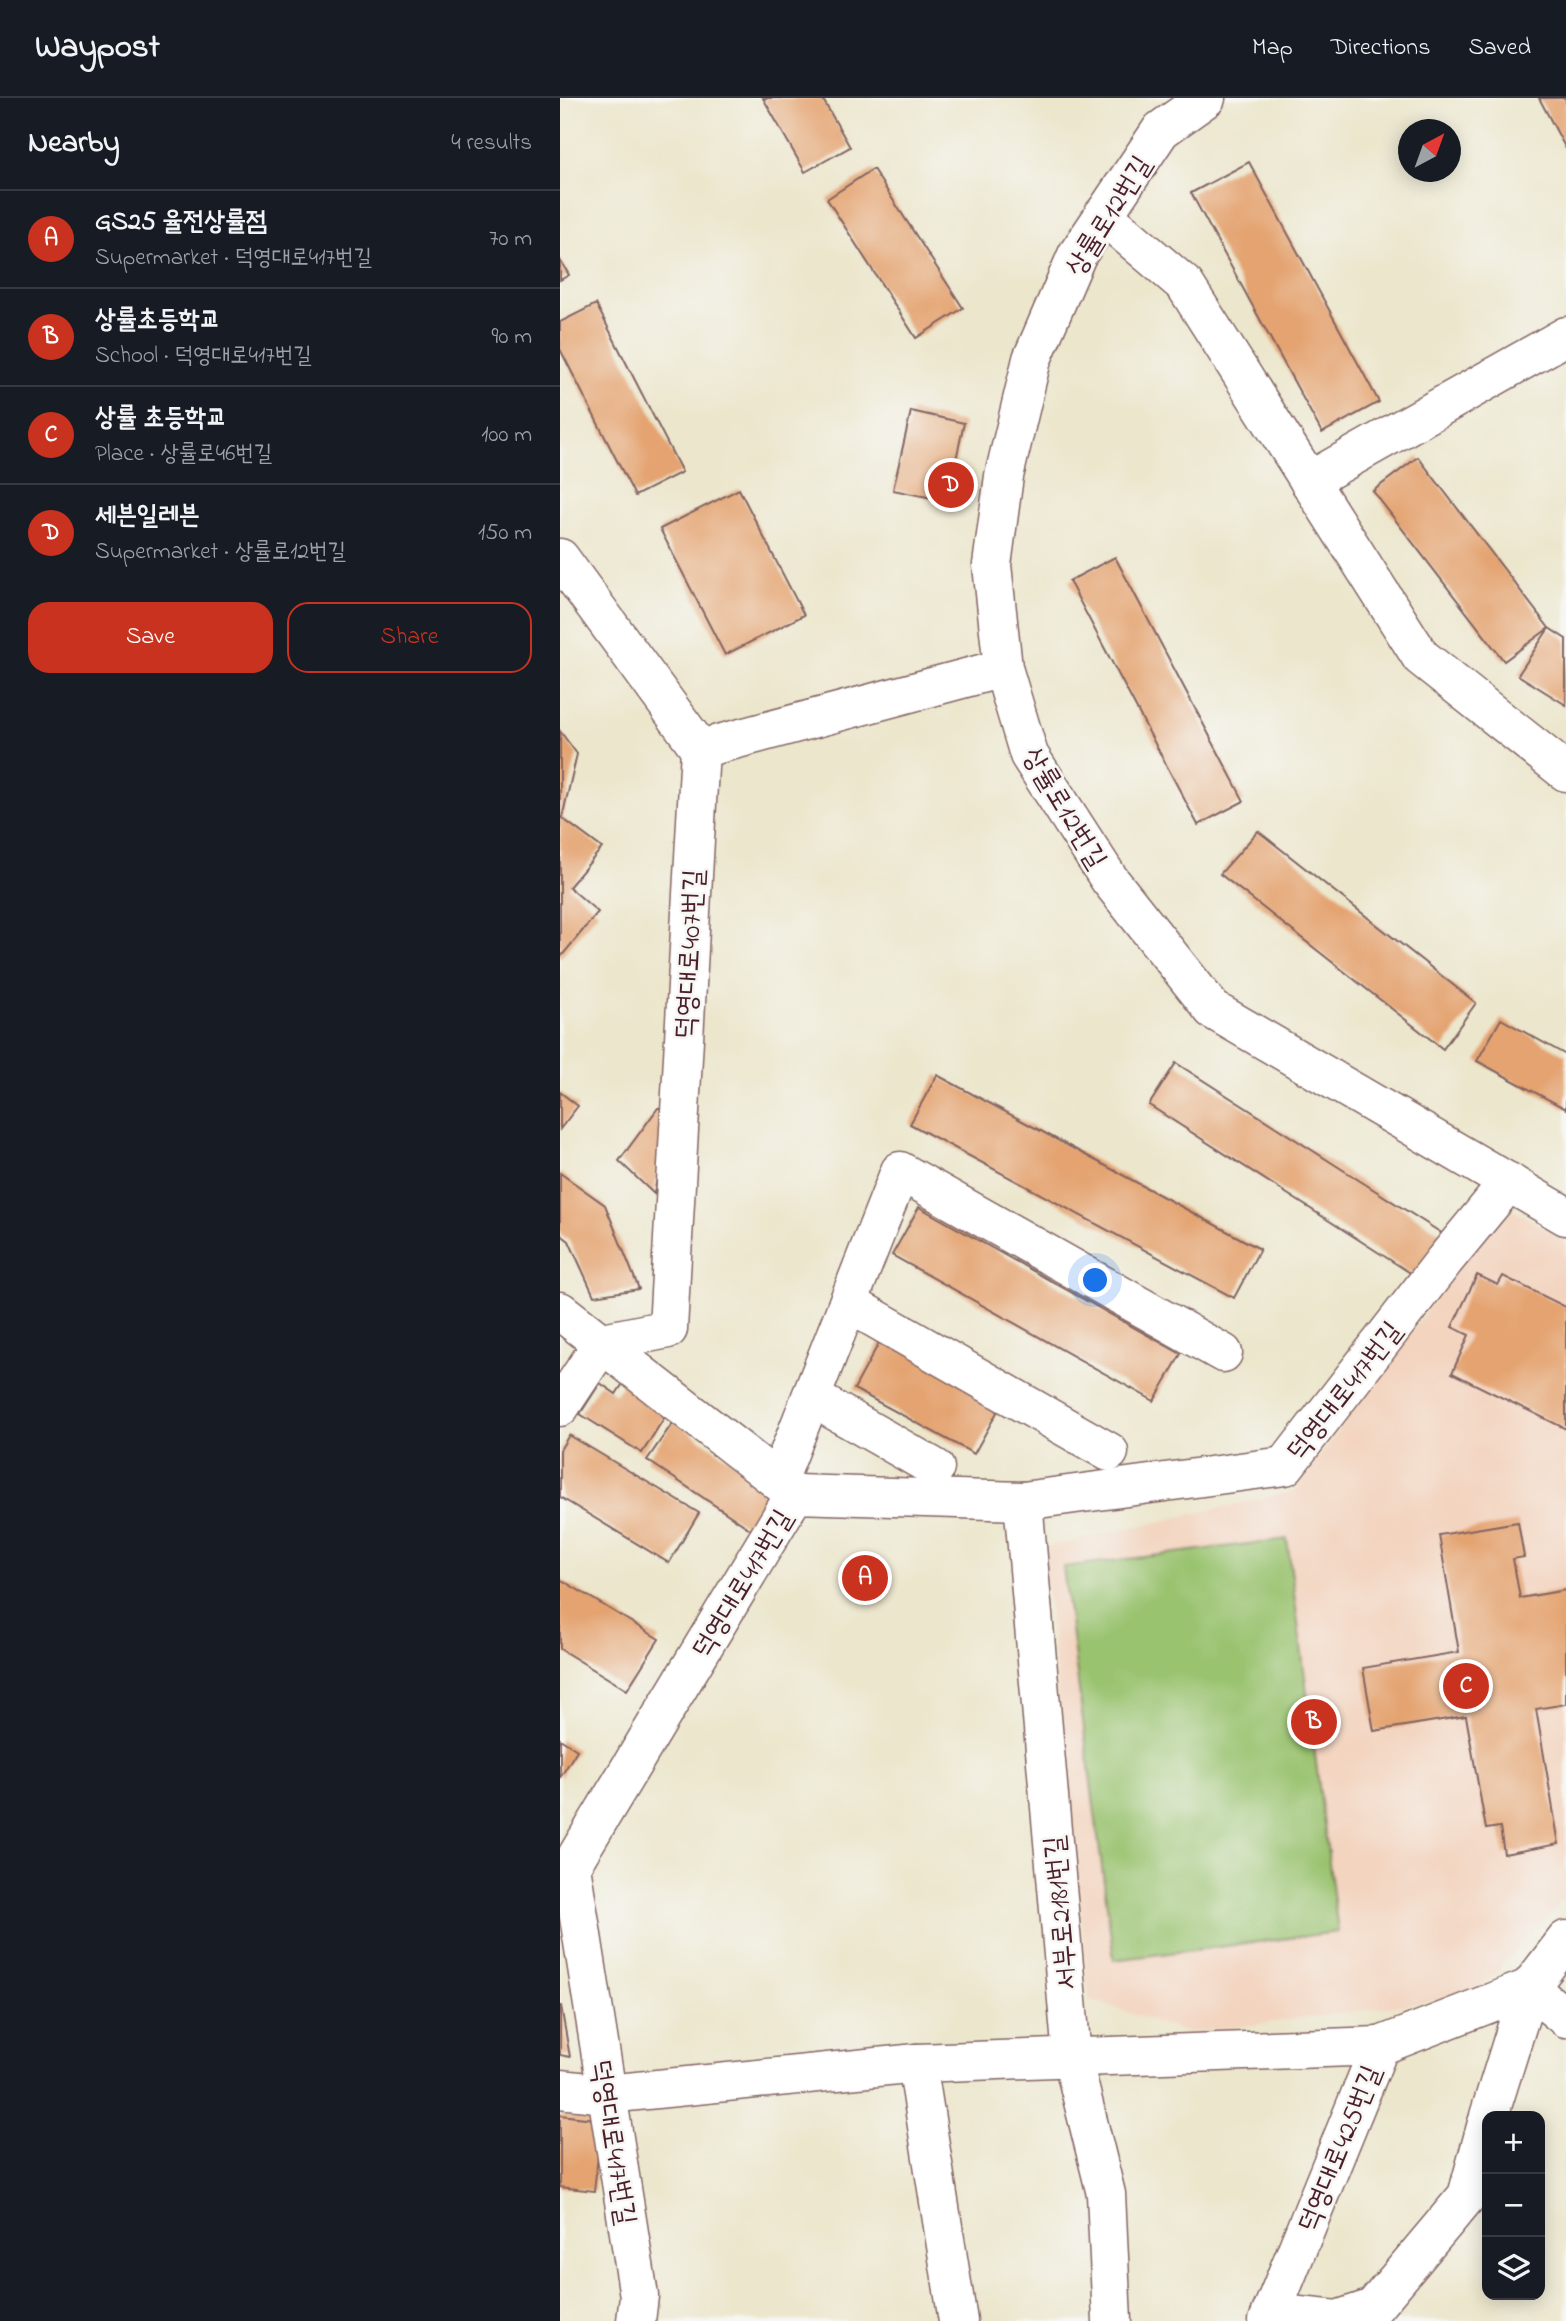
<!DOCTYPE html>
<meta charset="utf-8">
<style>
body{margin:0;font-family:"Indie Flower","Poor Story",sans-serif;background:#242831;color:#f1f3f6}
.controls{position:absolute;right:21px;bottom:21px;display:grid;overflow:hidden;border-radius:14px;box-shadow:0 4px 18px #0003}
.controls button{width:63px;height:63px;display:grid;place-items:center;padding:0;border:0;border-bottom:2px solid #363941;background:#171b24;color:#f1f3f6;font:35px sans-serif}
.compass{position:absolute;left:838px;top:21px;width:63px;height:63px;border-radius:50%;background:#171b24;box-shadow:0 4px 18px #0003;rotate:41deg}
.you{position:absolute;left:536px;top:1183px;width:24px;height:24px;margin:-18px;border:5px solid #fff;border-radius:50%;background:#1a73e8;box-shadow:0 0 0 10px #1a73e833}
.badge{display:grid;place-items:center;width:46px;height:46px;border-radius:50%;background:#c8321e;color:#fff;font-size:23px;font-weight:700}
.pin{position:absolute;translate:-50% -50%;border:4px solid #fff;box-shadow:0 2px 7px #0006}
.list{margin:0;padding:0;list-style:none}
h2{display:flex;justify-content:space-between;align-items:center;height:91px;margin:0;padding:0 28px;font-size:30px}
h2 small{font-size:23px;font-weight:400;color:#9ea1a6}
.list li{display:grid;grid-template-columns:46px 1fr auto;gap:21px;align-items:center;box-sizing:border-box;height:98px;padding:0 28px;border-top:2px solid #363941}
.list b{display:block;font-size:26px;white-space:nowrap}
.list p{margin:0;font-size:23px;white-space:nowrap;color:#9ea1a6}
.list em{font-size:23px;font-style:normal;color:#9ea1a6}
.actions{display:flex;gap:14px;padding:21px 28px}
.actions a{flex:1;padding:16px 0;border:2px solid #c8321e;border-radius:21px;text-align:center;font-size:24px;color:#c8321e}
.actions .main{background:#c8321e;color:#fff}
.icon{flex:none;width:38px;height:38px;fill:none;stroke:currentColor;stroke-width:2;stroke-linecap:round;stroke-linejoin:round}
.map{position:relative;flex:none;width:1006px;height:2223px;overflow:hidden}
header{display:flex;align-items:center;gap:42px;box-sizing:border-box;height:98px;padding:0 35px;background:#171b24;border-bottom:2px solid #363941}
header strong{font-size:33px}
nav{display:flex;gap:38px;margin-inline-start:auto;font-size:24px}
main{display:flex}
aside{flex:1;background:#171b24}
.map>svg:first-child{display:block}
.built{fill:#f3d4bf}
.green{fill:#9ac370;stroke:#72714e;stroke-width:2}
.building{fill:#e4a370}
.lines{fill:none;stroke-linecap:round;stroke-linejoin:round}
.minor-casing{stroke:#836563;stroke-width:41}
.minor{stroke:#fff;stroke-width:38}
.labels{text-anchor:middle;stroke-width:5;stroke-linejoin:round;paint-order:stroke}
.street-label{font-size:28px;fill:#4a1f2b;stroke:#f6f6f2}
</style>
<header>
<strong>Waypost</strong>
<nav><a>Map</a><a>Directions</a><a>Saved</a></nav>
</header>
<main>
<aside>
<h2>Nearby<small>4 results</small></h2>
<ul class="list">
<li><span class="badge">A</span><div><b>GS25 율전상률점</b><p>Supermarket · 덕영대로417번길</p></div><em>70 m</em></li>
<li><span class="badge">B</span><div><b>상률초등학교</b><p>School · 덕영대로417번길</p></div><em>90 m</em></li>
<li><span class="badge">C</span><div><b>상률 초등학교</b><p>Place · 상률로46번길</p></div><em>100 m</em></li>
<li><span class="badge">D</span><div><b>세븐일레븐</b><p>Supermarket · 상률로12번길</p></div><em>150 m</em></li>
</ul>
<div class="actions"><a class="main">Save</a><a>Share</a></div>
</aside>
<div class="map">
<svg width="1006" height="2223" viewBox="0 0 1006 2223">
<rect width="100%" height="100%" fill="#f6f6f2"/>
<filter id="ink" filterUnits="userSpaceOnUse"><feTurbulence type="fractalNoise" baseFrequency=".0143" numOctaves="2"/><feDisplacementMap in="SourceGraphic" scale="14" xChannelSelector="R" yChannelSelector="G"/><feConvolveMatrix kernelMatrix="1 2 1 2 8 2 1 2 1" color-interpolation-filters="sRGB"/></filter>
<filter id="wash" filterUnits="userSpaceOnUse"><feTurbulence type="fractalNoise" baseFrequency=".00686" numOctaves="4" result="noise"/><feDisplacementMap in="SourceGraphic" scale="28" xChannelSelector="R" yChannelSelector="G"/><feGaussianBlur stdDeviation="1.57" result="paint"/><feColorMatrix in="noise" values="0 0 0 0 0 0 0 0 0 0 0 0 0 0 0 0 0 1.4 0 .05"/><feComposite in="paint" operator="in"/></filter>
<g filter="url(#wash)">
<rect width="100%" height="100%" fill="#ece6cc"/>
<!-- built -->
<path class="built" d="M945,1107L1006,1143V1799L914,1898L628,1935L529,1901L483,1450L734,1393Z"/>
<!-- green -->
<path class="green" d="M727,1441L778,1834L554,1862L503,1469Z"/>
<g id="blocks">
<!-- building -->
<g class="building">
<path d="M203,0H262L290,49L245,74Z"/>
<path d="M979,0H1006V51Z"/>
<path d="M689,64L819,304L762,335L631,95Z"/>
<path d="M313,71L403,210L356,240L267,101Z"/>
<path d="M0,162L9,177L0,182Z"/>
<path d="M36,206L122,374L75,398L0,251V224Z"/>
<path d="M351,313L404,325L387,403L333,392Z"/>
<path d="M858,359L989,530L1006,541V607L958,577L989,530L944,563L813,393Z"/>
<path d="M179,391L244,517L165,557L100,431Z"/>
<path d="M555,459L684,703L638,727L509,483Z"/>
<path d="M0,633L17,656L2,720L42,750L9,789L38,814L0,860Z"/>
<path d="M698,733L916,905L883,951L660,776Z"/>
<path d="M941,921L1006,957V1011L917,963Z"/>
<path d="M616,965L883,1136L855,1178L589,1007Z"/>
<path d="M377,977L700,1151L674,1200L350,1026Z"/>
<path d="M0,994L18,1008L0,1031Z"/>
<path d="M111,1009L94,1096L59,1063L98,1010Z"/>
<path d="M0,1075L45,1107L79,1191L34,1198L9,1143L0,1136Z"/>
<path d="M359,1109L621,1256L594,1303L332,1157Z"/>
<path d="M917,1177L938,1187L943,1178L1006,1209V1331L892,1275L909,1237L892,1229Z"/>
<path d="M326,1232L446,1298L414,1356L294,1291Z"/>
<path d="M64,1284L109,1312L82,1355L20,1316L40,1285L56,1296Z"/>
<path d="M114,1323L222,1397L199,1437L87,1362Z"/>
<path d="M9,1337L139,1415L109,1465L0,1399V1352Z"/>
<path d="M958,1424L964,1459L953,1461L960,1500L1006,1492V1606L976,1611L999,1746L944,1756L940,1729L926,1731L906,1618L814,1633L803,1570L899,1554L879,1437Z"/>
<path d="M0,1481L99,1541L67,1592L0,1551Z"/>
<path d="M0,1641L17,1652L0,1680Z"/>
<path d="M0,1908H1L10,1959L0,1957Z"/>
<path d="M0,2017L42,2022L34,2093L0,2089Z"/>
</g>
</g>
</g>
<g filter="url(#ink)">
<use href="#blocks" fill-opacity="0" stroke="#836563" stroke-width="2"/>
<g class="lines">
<!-- minor casing -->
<g class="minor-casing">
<g id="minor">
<path d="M646,0L601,32L517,157L472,261L444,378L432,467L443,570L469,657L549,781L653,912L1006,1118"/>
<path d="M543,117L625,187L861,559L1006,674"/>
<path d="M749,383L1006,238"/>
<path d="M0,460L140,651"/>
<path d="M288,1205L549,1354"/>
<path d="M0,1213L235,1396"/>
<path d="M251,1299L375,1370"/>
<path d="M0,1309L43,1244L108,1231L140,651L443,570"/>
<path d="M218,1383L340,1073L663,1255"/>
<path d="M463,1403L512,1959L546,2096L552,2223"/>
<path d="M969,1890L1006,1920"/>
<path d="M357,1965L398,2223"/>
<path d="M0,1991L47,1996L357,1965L820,1948"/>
<path d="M929,2018L969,1890L1006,1842"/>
<path d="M711,2215L777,2222L813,2210L907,2098L927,2025"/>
<path d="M76,2223L79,2198L11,1768L235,1396L463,1403L725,1368L884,1163L949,1084"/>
<path d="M708,2223L820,1948L969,1890"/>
</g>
</g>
<!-- minor -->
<use href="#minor" class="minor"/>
</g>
</g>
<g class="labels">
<!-- street labels -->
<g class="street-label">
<text transform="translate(547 117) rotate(-58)" y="10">상률로12번길</text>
<text transform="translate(506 709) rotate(59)" y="10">상률로12번길</text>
<text transform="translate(128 856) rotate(-87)" y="10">덕영대로407번길</text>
<text transform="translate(783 1292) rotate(-52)" y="10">덕영대로417번길</text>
<text transform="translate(181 1485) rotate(-59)" y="10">덕영대로417번길</text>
<text transform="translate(499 1815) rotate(-95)" y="10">서부로2181번길</text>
<text transform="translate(55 2044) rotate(81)" y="10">덕영대로417번길</text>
<text transform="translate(778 2050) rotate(-68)" y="10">덕영대로425번길</text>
</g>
</g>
</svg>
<div class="controls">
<button>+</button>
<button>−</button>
<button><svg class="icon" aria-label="layers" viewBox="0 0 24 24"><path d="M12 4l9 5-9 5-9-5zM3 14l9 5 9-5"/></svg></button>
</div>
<svg class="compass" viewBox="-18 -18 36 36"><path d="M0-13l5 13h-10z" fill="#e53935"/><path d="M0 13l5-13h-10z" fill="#9ea1a6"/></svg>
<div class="you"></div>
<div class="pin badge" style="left:305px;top:1480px">A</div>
<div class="pin badge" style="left:754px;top:1624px">B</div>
<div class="pin badge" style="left:906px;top:1588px">C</div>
<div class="pin badge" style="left:391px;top:387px">D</div>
</div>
</main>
